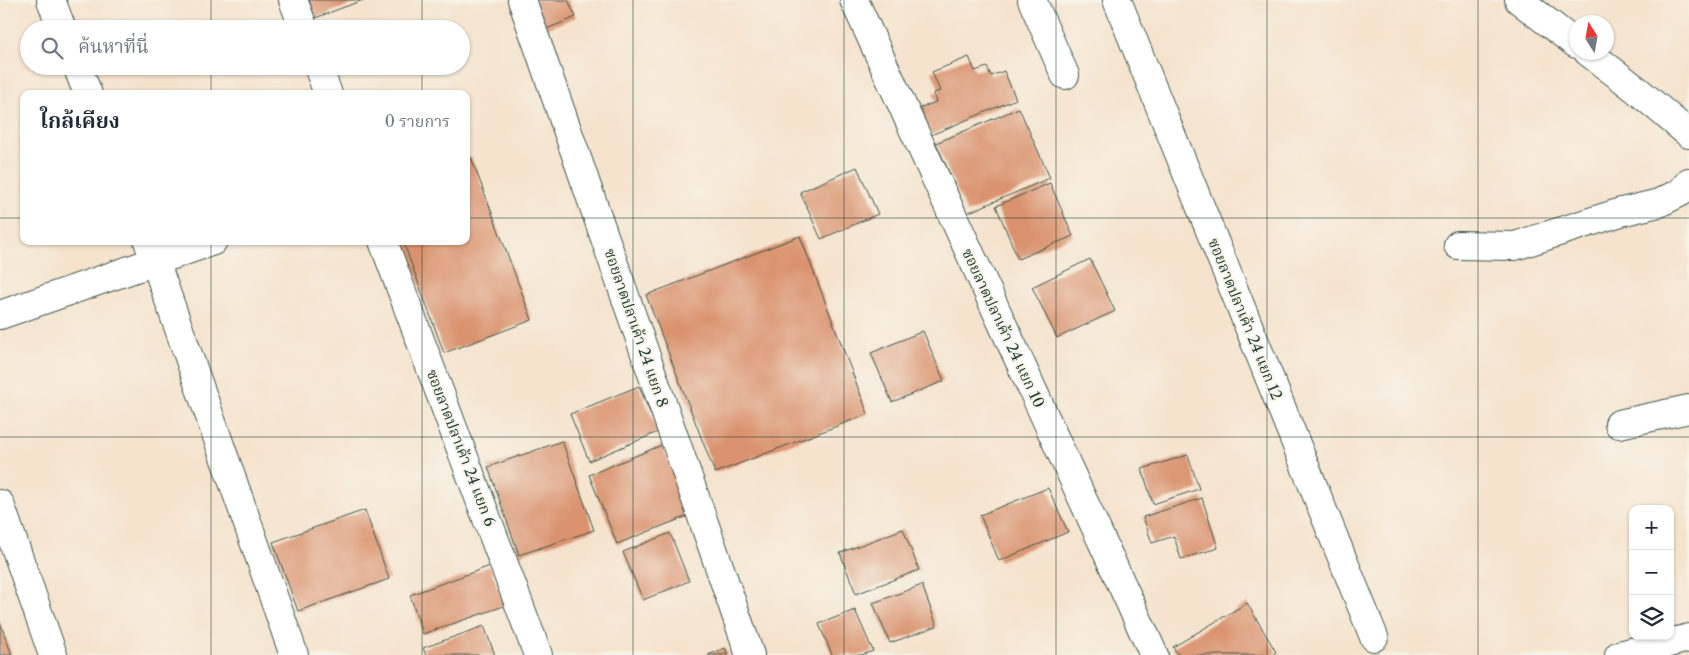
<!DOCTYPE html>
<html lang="th">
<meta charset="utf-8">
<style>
body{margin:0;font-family:"Libre Caslon Text","Noto Serif Thai",serif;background:#f6f6f7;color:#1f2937}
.controls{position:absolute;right:15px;bottom:15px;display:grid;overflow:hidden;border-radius:10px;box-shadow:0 1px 4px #0004}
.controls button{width:45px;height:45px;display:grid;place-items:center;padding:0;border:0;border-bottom:1px solid #e0e1e3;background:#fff;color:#1f2937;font:25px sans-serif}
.compass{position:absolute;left:1569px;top:15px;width:45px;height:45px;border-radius:50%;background:#fff;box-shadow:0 1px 4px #0004;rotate:349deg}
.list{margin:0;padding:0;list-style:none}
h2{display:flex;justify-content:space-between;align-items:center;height:65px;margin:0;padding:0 20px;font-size:21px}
h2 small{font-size:16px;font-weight:400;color:#747a83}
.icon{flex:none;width:28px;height:28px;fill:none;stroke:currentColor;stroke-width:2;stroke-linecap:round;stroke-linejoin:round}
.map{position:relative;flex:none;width:1689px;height:655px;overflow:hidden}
.search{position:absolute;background:#fff;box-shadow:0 1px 4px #0004;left:20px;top:20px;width:450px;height:55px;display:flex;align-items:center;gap:12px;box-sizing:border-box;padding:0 18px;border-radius:28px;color:#747a83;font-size:19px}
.panel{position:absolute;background:#fff;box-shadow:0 1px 4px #0004;left:20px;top:90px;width:450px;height:155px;border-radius:10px}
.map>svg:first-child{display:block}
.building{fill:#da936e}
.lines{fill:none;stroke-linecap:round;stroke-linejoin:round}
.minor-casing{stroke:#3f564b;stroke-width:30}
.minor{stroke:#fff;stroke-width:28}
.grid{fill:none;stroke:#1f3d34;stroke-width:1;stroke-opacity:0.55}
.labels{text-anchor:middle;stroke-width:4;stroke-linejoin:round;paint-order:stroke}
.street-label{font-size:15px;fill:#1f3d34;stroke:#f7f3e8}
</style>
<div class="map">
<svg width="1689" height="655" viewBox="0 0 1689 655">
<rect width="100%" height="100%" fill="#f7f3e8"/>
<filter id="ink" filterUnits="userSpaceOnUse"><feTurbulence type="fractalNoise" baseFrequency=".02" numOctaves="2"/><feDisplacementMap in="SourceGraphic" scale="10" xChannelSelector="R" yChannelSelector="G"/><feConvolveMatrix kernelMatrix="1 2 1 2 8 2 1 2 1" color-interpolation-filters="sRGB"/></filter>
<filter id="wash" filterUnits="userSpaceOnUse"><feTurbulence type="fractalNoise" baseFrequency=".0096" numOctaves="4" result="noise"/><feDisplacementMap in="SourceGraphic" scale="20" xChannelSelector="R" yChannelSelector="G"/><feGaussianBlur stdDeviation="1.12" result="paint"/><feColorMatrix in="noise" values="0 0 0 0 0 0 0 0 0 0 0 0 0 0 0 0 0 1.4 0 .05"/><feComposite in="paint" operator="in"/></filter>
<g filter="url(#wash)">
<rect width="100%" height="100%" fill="#f5e3cd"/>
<g id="blocks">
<!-- building -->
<g class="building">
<path d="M309,0H363L315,18Z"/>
<path d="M532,0H568L576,17L544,30Z"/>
<path d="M969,57L975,71L987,67L991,76L1004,71L1016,99L931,135L920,108L936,102L933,93L940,91L932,72Z"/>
<path d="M1019,108L1050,178L967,213L936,143Z"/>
<path d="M471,157L532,320L444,353L403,241H466V159Z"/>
<path d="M857,167L878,214L821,239L800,192Z"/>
<path d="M1050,183L1073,236L1018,259L996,206Z"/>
<path d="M800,236L868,414L715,473L646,295Z"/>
<path d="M1090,259L1115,311L1057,338L1032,287Z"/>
<path d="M923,331L944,381L892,402L871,353Z"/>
<path d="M639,386L658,432L589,461L570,414Z"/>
<path d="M562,441L594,530L519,555L488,467Z"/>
<path d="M662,445L690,515L617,544L589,475Z"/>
<path d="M1188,455L1199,489L1153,504L1142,469Z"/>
<path d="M1048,488L1068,532L999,561L980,515Z"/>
<path d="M1202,498L1218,548L1181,559L1174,536L1152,543L1143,517Z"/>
<path d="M365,510L389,579L298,611L273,542Z"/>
<path d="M903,529L919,570L856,594L840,553Z"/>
<path d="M670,533L689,581L643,600L623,552Z"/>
<path d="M490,566L504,606L423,634L410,595Z"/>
<path d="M922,585L937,626L890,643L873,603Z"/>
<path d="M1247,603L1276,652L1272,655H1178L1173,647Z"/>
<path d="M855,610L873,651L862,655H832L819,624Z"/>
<path d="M0,622L12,655H0Z"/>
<path d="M484,626L495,655H426L423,648Z"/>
<path d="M725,648L728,655H708Z"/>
</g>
</g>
</g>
<g filter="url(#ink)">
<use href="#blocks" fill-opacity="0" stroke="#3f564b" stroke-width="1"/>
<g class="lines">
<!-- minor casing -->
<g class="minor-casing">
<g id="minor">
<path d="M51,0L62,29"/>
<path d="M293,0L304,29"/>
<path d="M522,0L750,655"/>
<path d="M854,0L1154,655"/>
<path d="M1032,0L1065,75"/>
<path d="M1117,0L1374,637"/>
<path d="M1519,0L1576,44"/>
<path d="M1588,52L1637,90L1689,134"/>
<path d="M77,66L88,94"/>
<path d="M318,66L328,94"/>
<path d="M148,241L294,655"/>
<path d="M383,241L538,655"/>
<path d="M1458,245L1515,246L1621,212L1659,203L1681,192L1689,182"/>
<path d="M0,315L213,241"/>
<path d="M1619,424L1689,409"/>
<path d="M0,504L53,655"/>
<path d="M1619,655L1689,638"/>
</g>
</g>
<!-- minor -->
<use href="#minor" class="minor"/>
</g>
</g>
<!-- grid -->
<path class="grid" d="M211,0V29M422,0V29M633,0V655M844,0V655M1056,0V655M1267,0V655M1478,0V655M211,66V94M422,66V94M0,218H24M466,218H1689M211,241V655M422,241V655M0,437H1689"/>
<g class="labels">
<!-- street labels -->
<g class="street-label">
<text transform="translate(1245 319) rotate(68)" y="5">ซอยลาดปลาเค้า 24 แยก 12</text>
<text transform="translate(636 328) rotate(71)" y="5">ซอยลาดปลาเค้า 24 แยก 8</text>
<text transform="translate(1003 328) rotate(65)" y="5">ซอยลาดปลาเค้า 24 แยก 10</text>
<text transform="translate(461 448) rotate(69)" y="5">ซอยลาดปลาเค้า 24 แยก 6</text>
</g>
</g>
</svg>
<div class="controls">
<button>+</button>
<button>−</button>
<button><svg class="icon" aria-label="layers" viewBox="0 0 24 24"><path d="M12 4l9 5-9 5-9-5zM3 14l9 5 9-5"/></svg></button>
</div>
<svg class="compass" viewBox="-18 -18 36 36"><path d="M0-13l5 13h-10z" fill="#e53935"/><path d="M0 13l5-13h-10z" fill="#747a83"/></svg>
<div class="search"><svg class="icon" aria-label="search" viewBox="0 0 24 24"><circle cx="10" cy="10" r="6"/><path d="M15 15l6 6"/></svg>ค้นหาที่นี่</div>
<section class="panel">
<h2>ใกล้เคียง<small>0 รายการ</small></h2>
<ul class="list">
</ul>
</section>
</div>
